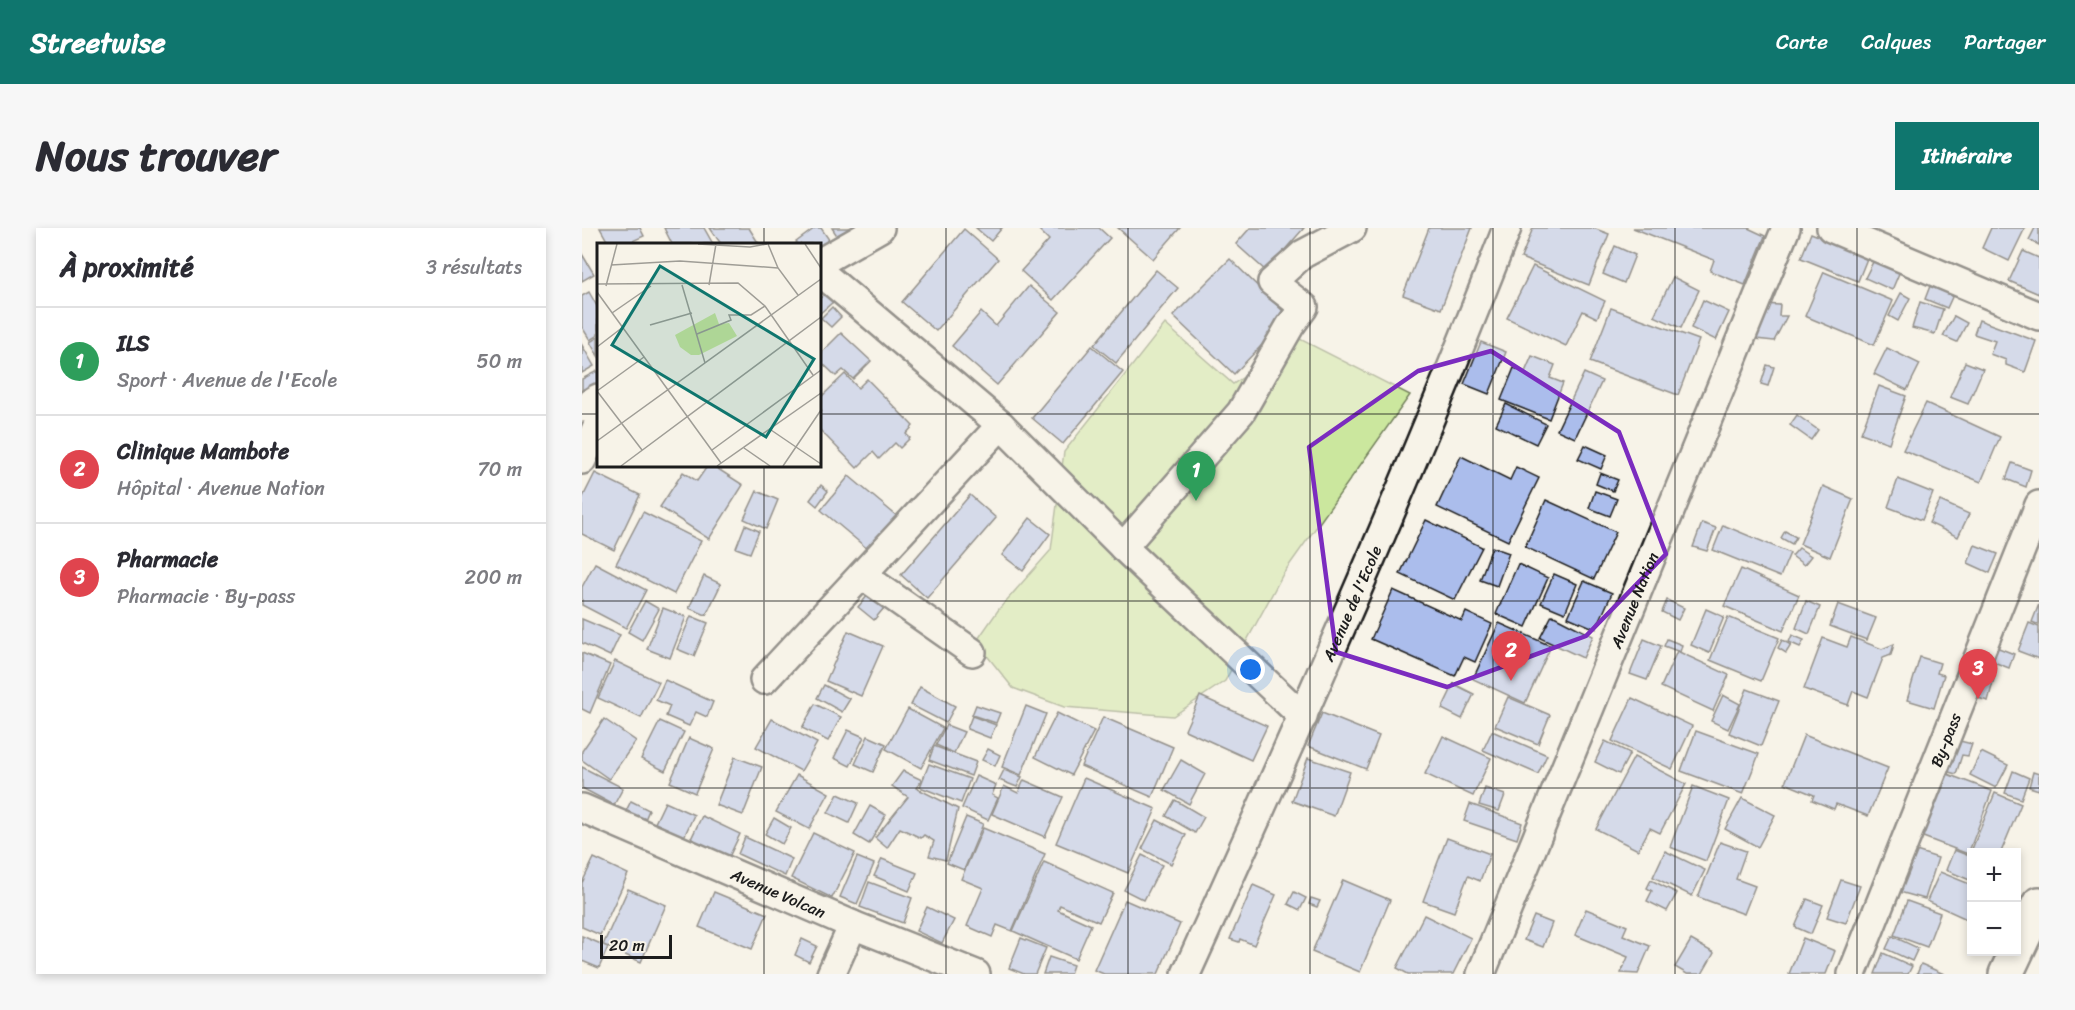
<!DOCTYPE html>
<html lang="fr">
<meta charset="utf-8">
<style>
body{margin:0;font-family:Sriracha,sans-serif;background:#f7f7f7;color:#2b2b33}
.controls{position:absolute;right:18px;bottom:18px;display:grid;overflow:hidden;border-radius:0px;box-shadow:0 3px 9px #0003}
.controls button{width:54px;height:54px;display:grid;place-items:center;padding:0;border:0;border-bottom:2px solid #e1e1e2;background:#fff;color:#2b2b33;font:30px sans-serif}
.scale{position:absolute;left:18px;bottom:15px;width:72px;box-sizing:border-box;padding-left:6px;border:3px solid #1c1c1c;border-top:0;font-size:16px;line-height:21px;white-space:nowrap;color:#1c1c1c;-webkit-text-stroke:4px #f7f3e8;paint-order:stroke}
.you{position:absolute;left:669px;top:442px;width:21px;height:21px;margin:-15px;border:4px solid #fff;border-radius:50%;background:#1a73e8;box-shadow:0 0 0 9px #1a73e833}
.badge{display:grid;place-items:center;width:39px;height:39px;border-radius:50%;background:#0f766e;color:#fff;font-size:20px;font-weight:700}
.pin{position:absolute;translate:-50% -50px;filter:drop-shadow(0 2px 3px #0008)}
.pin::after{content:'';position:absolute;top:32px;width:21px;height:18px;background:inherit;clip-path:polygon(0 0,100% 0,50% 100%)}
.list{margin:0;padding:0;list-style:none}
h2{display:flex;justify-content:space-between;align-items:center;height:78px;margin:0;padding:0 24px;font-size:26px}
h2 small{font-size:20px;font-weight:400;color:#7c7c81}
.list li{display:grid;grid-template-columns:39px 1fr auto;gap:18px;align-items:center;box-sizing:border-box;height:108px;padding:0 24px;border-top:2px solid #e1e1e2}
.list b{display:block;font-size:22px;white-space:nowrap}
.list p{margin:0;font-size:20px;white-space:nowrap;color:#7c7c81}
.list em{font-size:20px;font-style:normal;color:#7c7c81}
.map{position:relative;flex:none;width:1457px;height:746px;overflow:hidden;border-radius:0px}
header{display:flex;align-items:center;gap:36px;box-sizing:border-box;height:84px;padding:0 30px;background:#0f766e;color:#fff}
header strong{font-size:28px}
nav{display:flex;gap:33px;margin-inline-start:auto;font-size:21px}
.intro{display:flex;align-items:center;justify-content:space-between;box-sizing:border-box;height:144px;padding:0 36px}
h1{margin:0;font-size:42px}
.button{padding:15px 27px;border-radius:0px;background:#0f766e;color:#fff;font-size:21px;font-weight:700}
main{display:flex;gap:36px;padding:0 36px}
aside{flex:1;background:#fff;border-radius:0px;box-shadow:0 3px 9px #0003}
.map>svg:first-child{display:block}
.green{fill:#cbe79e;stroke:#74825d;stroke-width:1.5}
.building{fill:#abbdec;stroke:#1c1c1c;stroke-width:1.5}
.lines{fill:none;stroke-linecap:round;stroke-linejoin:round}
.minor-casing{stroke:#1c1c1c;stroke-width:32}
.trunk-casing{stroke:#1c1c1c;stroke-width:38}
.minor{stroke:#f7f3e8;stroke-width:27}
.trunk{stroke:#f7f3e8;stroke-width:33}
.marked{fill:none;stroke:#7b2cbf;stroke-width:4.5;stroke-linejoin:round}
.grid{fill:none;stroke:#1c1c1c;stroke-width:1.5;stroke-opacity:0.55}
.labels{text-anchor:middle;stroke-width:6;stroke-linejoin:round;paint-order:stroke}
.street-label{font-size:16px;fill:#1c1c1c;stroke:#f7f3e8}
.inset-road{fill:none;stroke:#9f9d96;stroke-width:1.5}
.view{fill:#0f766e;fill-opacity:0.15;stroke:#0f766e;stroke-width:3}
.inset-edge{fill:none;stroke:#1c1c1c;stroke-width:3}
</style>
<header>
<strong>Streetwise</strong>
<nav><a>Carte</a><a>Calques</a><a>Partager</a></nav>
</header>
<div class="intro"><h1>Nous trouver</h1><a class="button">Itinéraire</a></div>
<main>
<aside>
<h2>À proximité<small>3 résultats</small></h2>
<ul class="list">
<li><span class="badge" style="background:#2e9e5b">1</span><div><b>ILS</b><p>Sport · Avenue de l'Ecole</p></div><em>50 m</em></li>
<li><span class="badge" style="background:#e0444e">2</span><div><b>Clinique Mambote</b><p>Hôpital · Avenue Nation</p></div><em>70 m</em></li>
<li><span class="badge" style="background:#e0444e">3</span><div><b>Pharmacie</b><p>Pharmacie · By-pass</p></div><em>200 m</em></li>
</ul>
</aside>
<div class="map">
<svg width="1457" height="746" viewBox="0 0 1457 746">
<rect width="100%" height="100%" fill="#f7f3e8"/>
<filter id="ink" filterUnits="userSpaceOnUse"><feTurbulence type="fractalNoise" baseFrequency=".0167" numOctaves="2"/><feDisplacementMap in="SourceGraphic" scale="12" xChannelSelector="R" yChannelSelector="G"/><feConvolveMatrix kernelMatrix="1 2 1 2 8 2 1 2 1" color-interpolation-filters="sRGB"/></filter>
<g filter="url(#ink)">
<!-- green -->
<path class="green" d="M583,96L651,156L718,111L828,167L701,346L643,453L591,488L482,479L431,460L394,414L417,381L469,322L482,224Z"/>
<!-- building -->
<g class="building">
<path d="M18,0H58L62,8L44,16H27Z"/>
<path d="M82,0H122L131,16H90Z"/>
<path d="M128,0H167L177,16H139Z"/>
<path d="M233,0H239L250,16L237,26V16H216L214,14Z"/>
<path d="M250,0H277L258,12Z"/>
<path d="M394,0H420L409,13Z"/>
<path d="M455,0H517L528,10L471,72L439,43L467,12Z"/>
<path d="M536,0H598L571,31Z"/>
<path d="M668,0H722L684,43L654,16Z"/>
<path d="M847,0H890L859,81L821,67Z"/>
<path d="M951,0H1011L1027,6L1007,57L939,30Z"/>
<path d="M1051,0H1166L1183,8L1163,57L1128,43L1132,32Z"/>
<path d="M1409,0H1443L1427,33L1400,20Z"/>
<path d="M1453,0H1457V17L1447,12Z"/>
<path d="M382,1L416,31L354,103L320,74Z"/>
<path d="M1229,5L1286,28L1276,53L1219,30Z"/>
<path d="M1033,18L1053,27L1042,55L1021,46Z"/>
<path d="M1441,23L1457,30V66L1427,53Z"/>
<path d="M0,26L12,46L0,53Z"/>
<path d="M648,31L707,89L652,146L591,88Z"/>
<path d="M1292,32L1318,43L1310,62L1283,50Z"/>
<path d="M951,38L1023,73L1015,90L1001,83L984,118L925,90Z"/>
<path d="M574,42L596,60L534,135L512,117Z"/>
<path d="M1242,44L1311,73L1292,117L1223,88Z"/>
<path d="M1091,49L1117,62L1099,100L1072,88Z"/>
<path d="M447,58L478,84L415,157L370,118L399,84L414,98Z"/>
<path d="M1348,58L1371,67L1365,80L1343,71Z"/>
<path d="M7,64L16,80V107L8,112L0,99V68Z"/>
<path d="M244,65L251,74L237,86V71Z"/>
<path d="M1319,65L1328,70L1316,93L1307,88Z"/>
<path d="M1121,72L1147,84L1134,112L1109,100Z"/>
<path d="M1338,74L1361,81L1353,106L1330,100Z"/>
<path d="M1180,76L1198,77L1197,88H1205L1192,113L1174,111Z"/>
<path d="M250,79L259,89L249,99L239,90Z"/>
<path d="M1029,80L1117,112L1096,167L1008,134Z"/>
<path d="M1372,88L1385,95L1375,114L1361,108Z"/>
<path d="M1397,92L1454,113L1443,144L1424,137V132L1408,126L1413,113L1392,106Z"/>
<path d="M259,105L289,133L271,151L261,142L254,148L237,132V127Z"/>
<path d="M16,109V128L8,114Z"/>
<path d="M899,114L924,124L907,166L882,156Z"/>
<path d="M0,117L12,138L0,145Z"/>
<path d="M510,118L541,144L481,216L450,190Z"/>
<path d="M1305,120L1338,136L1325,162L1292,146Z"/>
<path d="M950,128L973,137L968,150L981,155L967,191L919,172L932,140L943,144Z"/>
<path d="M1383,134L1401,141L1386,176L1368,169Z"/>
<path d="M1185,137L1192,139L1186,158L1179,156Z"/>
<path d="M15,143L16,146V167L0,172V151Z"/>
<path d="M1002,145L1020,153L993,210L975,202Z"/>
<path d="M263,146L276,160L285,151L331,198L324,206L328,210L318,220L313,215L297,231L291,224L275,240L237,201V186L240,183L237,179V171Z"/>
<path d="M1297,158L1324,168L1307,215L1279,205Z"/>
<path d="M1344,175L1418,209L1399,254L1321,222Z"/>
<path d="M924,176L964,196L954,216L914,197Z"/>
<path d="M1215,187L1236,202L1229,212L1208,197Z"/>
<path d="M1003,217L1025,227L1019,241L996,231Z"/>
<path d="M879,228L928,252L934,239L957,250L926,313L855,279Z"/>
<path d="M1430,235L1449,242L1444,259L1424,251Z"/>
<path d="M126,237H130L161,257L127,311L78,279L101,244L115,253Z"/>
<path d="M13,245L58,267L32,322L0,306V271Z"/>
<path d="M1018,245L1036,252L1031,263L1014,256Z"/>
<path d="M267,248L316,289L288,323L239,282Z"/>
<path d="M1316,251L1351,265L1340,292L1306,279Z"/>
<path d="M239,257L246,263L235,278L228,272Z"/>
<path d="M1241,258L1271,271L1248,329L1218,316Z"/>
<path d="M175,263L196,272L184,301L162,291Z"/>
<path d="M1013,263L1035,271L1028,288L1007,280Z"/>
<path d="M388,267L414,290L345,370L319,347Z"/>
<path d="M964,272L1034,304L1012,351L943,319Z"/>
<path d="M1358,273L1387,286L1376,309L1347,295Z"/>
<path d="M61,284L119,313L92,366L34,336Z"/>
<path d="M448,290L468,306L441,343L420,327Z"/>
<path d="M844,292L900,319L873,372L818,346Z"/>
<path d="M1120,295L1134,300L1125,323L1111,319Z"/>
<path d="M163,297L177,303L168,325L154,320Z"/>
<path d="M1141,297L1208,325L1198,349L1131,322Z"/>
<path d="M1203,303L1214,309L1210,316L1199,310Z"/>
<path d="M1393,317L1416,326L1408,345L1386,335Z"/>
<path d="M910,319L927,325L915,358L898,352Z"/>
<path d="M1217,320L1229,328L1222,337L1210,328Z"/>
<path d="M13,335L64,362L44,400L0,377V359Z"/>
<path d="M936,336L966,350L944,399L914,386Z"/>
<path d="M1159,341L1217,367L1201,403L1142,378Z"/>
<path d="M972,346L995,356L983,385L959,375Z"/>
<path d="M122,348L139,356L124,387L107,380Z"/>
<path d="M1002,353L1030,365L1014,401L986,389Z"/>
<path d="M811,362L880,393L884,384L910,396L893,434L882,429L873,448L789,411Z"/>
<path d="M286,367L302,380L292,392L276,379Z"/>
<path d="M1085,372L1102,380L1096,392L1080,384Z"/>
<path d="M63,373L77,381L60,412L46,404Z"/>
<path d="M1224,373L1238,379L1227,406L1214,400Z"/>
<path d="M1256,376L1294,390L1285,412L1248,398Z"/>
<path d="M1457,376V397L1450,394Z"/>
<path d="M81,380L104,389L88,430L65,421Z"/>
<path d="M1124,381L1142,389L1127,425L1109,417Z"/>
<path d="M970,387L1011,408L1001,430L958,410Z"/>
<path d="M109,388L126,395L112,428L95,421Z"/>
<path d="M1146,389L1197,410L1179,453L1128,432Z"/>
<path d="M0,391L38,407L28,428L0,415Z"/>
<path d="M917,395L969,418L943,475L891,451Z"/>
<path d="M1447,395L1457,399V431L1436,423Z"/>
<path d="M266,403L301,418L279,468L244,453Z"/>
<path d="M1210,407L1222,412L1218,419L1207,414Z"/>
<path d="M1269,409L1300,421L1312,416L1309,427L1301,430L1286,469L1271,463L1266,477L1222,461L1241,410L1265,419Z"/>
<path d="M1062,411L1079,418L1065,452L1048,446Z"/>
<path d="M1085,411L1100,417L1098,424L1082,418Z"/>
<path d="M1200,412L1209,417L1204,425L1196,420Z"/>
<path d="M1409,417L1432,426L1427,440L1404,431Z"/>
<path d="M1095,423L1147,447L1131,483L1079,459Z"/>
<path d="M0,425L28,437L8,485L0,481Z"/>
<path d="M1338,429L1358,435L1355,445L1362,447L1352,480L1325,472Z"/>
<path d="M33,433L77,454L59,490L16,470Z"/>
<path d="M1397,442L1413,447L1406,473L1389,468Z"/>
<path d="M83,452L131,474L125,489L114,484L107,498L84,488L88,478L74,472Z"/>
<path d="M872,456L892,466L880,491L860,481Z"/>
<path d="M242,457L268,471L260,484L235,470Z"/>
<path d="M338,459L373,478L364,495L329,477Z"/>
<path d="M1165,461L1197,473L1179,518L1147,505Z"/>
<path d="M1141,467L1158,476L1146,501L1129,493Z"/>
<path d="M618,468L685,498L669,532L603,502Z"/>
<path d="M926,469L968,487L956,516L913,498Z"/>
<path d="M1050,470L1110,498L1090,541L1030,513Z"/>
<path d="M233,476L259,489L246,513L220,500Z"/>
<path d="M394,477L418,485L414,495L390,487Z"/>
<path d="M444,478L464,486L439,547L420,539Z"/>
<path d="M326,481L361,500L339,540L304,521Z"/>
<path d="M475,485L512,503L489,547L453,529Z"/>
<path d="M740,485L797,508L784,541L726,518Z"/>
<path d="M390,488L414,497L408,510L385,501Z"/>
<path d="M521,489L591,519L570,569L499,538Z"/>
<path d="M22,491L54,513L27,551L0,532V523Z"/>
<path d="M190,491L235,515L219,543L174,519Z"/>
<path d="M78,493L102,504L83,543L59,531Z"/>
<path d="M364,497L382,504L372,525L354,517Z"/>
<path d="M266,502L282,509L268,538L252,530Z"/>
<path d="M910,503L965,527L956,546L901,522Z"/>
<path d="M1114,503L1177,526L1161,566L1099,543Z"/>
<path d="M1222,507L1306,540L1286,588L1254,576L1252,581L1230,572L1232,567L1203,555Z"/>
<path d="M286,508L304,516L291,544L273,536Z"/>
<path d="M861,508L909,530L891,568L843,546Z"/>
<path d="M107,510L132,521L113,565L88,554Z"/>
<path d="M1370,511L1390,516L1386,528L1380,527L1374,546L1360,542Z"/>
<path d="M1023,513L1048,525L1037,546L1013,534Z"/>
<path d="M352,518L394,534L389,548L347,532Z"/>
<path d="M406,521L418,527L413,538L400,532Z"/>
<path d="M1399,524L1426,537L1414,560L1388,547Z"/>
<path d="M153,529L180,539L161,587L134,577Z"/>
<path d="M1052,529L1104,556L1078,605L1068,600L1056,622L1014,601Z"/>
<path d="M726,530L768,544L752,588L710,573Z"/>
<path d="M599,532L623,546L607,576L582,562Z"/>
<path d="M347,536L388,551L379,575L338,559Z"/>
<path d="M0,539L41,560L32,577L0,560Z"/>
<path d="M422,542L440,549L435,559L417,552Z"/>
<path d="M321,543L340,552L334,560L376,581L364,632L347,628L352,613L342,607L339,610L318,600L305,620L293,610L326,569L310,558Z"/>
<path d="M1431,543L1447,550L1439,571L1423,565Z"/>
<path d="M1360,544L1410,563L1386,626L1336,607Z"/>
<path d="M1451,544L1457,546V562L1447,559Z"/>
<path d="M215,547L247,565L227,601L194,584Z"/>
<path d="M394,548L414,557L410,567L416,570L406,592L380,580Z"/>
<path d="M502,550L574,581L546,645L474,615Z"/>
<path d="M442,552L481,569L463,609L410,586L422,558L436,565Z"/>
<path d="M1111,558L1147,572L1124,633L1088,619Z"/>
<path d="M903,560L923,567L917,583L897,577Z"/>
<path d="M1413,565L1439,576L1419,624H1390V626H1388Z"/>
<path d="M256,566L276,575L267,595L246,585Z"/>
<path d="M1160,570L1193,587L1176,619L1143,601Z"/>
<path d="M593,572L622,589L613,605L584,588Z"/>
<path d="M49,573L67,582L62,594L43,585Z"/>
<path d="M83,574L112,587L102,609L73,595Z"/>
<path d="M888,576L940,595L935,611L882,593Z"/>
<path d="M288,578L304,587L287,616L272,607Z"/>
<path d="M120,588L158,606L146,631L108,613Z"/>
<path d="M384,589L401,596L382,642L365,635Z"/>
<path d="M192,590L209,600L200,616L183,606Z"/>
<path d="M575,592L604,607L589,636L560,621Z"/>
<path d="M401,600L463,626L430,703L415,697L410,709L385,698L401,660L379,651Z"/>
<path d="M231,605L273,625L250,670L209,650Z"/>
<path d="M163,609L210,631L203,648L156,626Z"/>
<path d="M865,610L908,626L898,653L886,648L872,684L841,673Z"/>
<path d="M1138,614L1164,623L1154,651L1173,658L1162,686L1116,669Z"/>
<path d="M1328,621L1356,630L1343,671L1314,663Z"/>
<path d="M1372,622L1390,629V653L1364,642Z"/>
<path d="M1083,623L1123,642L1110,668L1071,649Z"/>
<path d="M560,627L580,637L562,672L542,662Z"/>
<path d="M275,629L292,636L275,676L258,669Z"/>
<path d="M12,630L46,646L18,707L0,699V655Z"/>
<path d="M300,631L335,645L327,663L292,648Z"/>
<path d="M462,634L531,665L517,694L478,677L476,682L509,697L494,731L431,703Z"/>
<path d="M1358,644L1390,657L1389,693L1345,673Z"/>
<path d="M761,652L808,672L778,744L730,724Z"/>
<path d="M1069,652L1095,665L1085,683L1065,673L1070,663L1065,660Z"/>
<path d="M1259,652L1278,658L1264,695L1245,689Z"/>
<path d="M287,654L330,670L321,695L278,679Z"/>
<path d="M671,657L694,667L672,717L658,711L657,714L648,711Z"/>
<path d="M46,661L84,677L59,734L21,717Z"/>
<path d="M132,664L185,686L170,721L117,699Z"/>
<path d="M712,664L724,670L718,682L706,676Z"/>
<path d="M729,670L738,673L735,679L727,676Z"/>
<path d="M1225,671L1241,677L1229,706L1213,699Z"/>
<path d="M543,672L598,696L576,746H522L512,742Z"/>
<path d="M1325,673L1358,685L1345,719L1312,707Z"/>
<path d="M345,679L372,692L360,715L334,703Z"/>
<path d="M1004,681L1045,698L1041,707L1068,718L1056,746L1039,745L1046,729L993,707Z"/>
<path d="M842,687L889,710L871,746H826L815,740Z"/>
<path d="M952,688L970,695L961,719L942,712Z"/>
<path d="M0,708L26,719L17,740L0,733Z"/>
<path d="M1310,708L1336,720L1330,733L1304,721Z"/>
<path d="M439,710L464,720L453,746H442L427,740Z"/>
<path d="M1221,710L1253,723L1244,746H1207Z"/>
<path d="M220,711L235,718L227,734L213,727Z"/>
<path d="M1109,712L1132,725L1120,746H1105L1093,739Z"/>
<path d="M1301,725L1330,738L1326,746H1293Z"/>
<path d="M467,729L491,737L488,746H461Z"/>
<path d="M1339,736L1362,746H1335Z"/>
</g>
<g class="lines">
<!-- minor casing -->
<g class="minor-casing">
<g id="minor">
<path d="M1249,0L1457,88"/>
<path d="M237,35L298,0"/>
<path d="M237,43L419,197L541,319L721,489"/>
<path d="M0,180L16,170"/>
<path d="M0,232L16,196"/>
<path d="M541,319L659,184L708,98L722,79L690,54L721,26L770,0"/>
<path d="M280,347L390,424"/>
<path d="M182,452L419,197"/>
<path id="s1" d="M0,580L271,697L394,746"/>
<path d="M249,746L271,697"/>
<path id="s2" d="M604,746C716,500 827,252 925,0"/>
<path id="s3" d="M899,746L1204,0"/>
<path id="s4" d="M1270,746L1457,277"/>
</g>
</g>
<!-- trunk casing -->
<g class="trunk-casing">
<path id="trunk" d="M1424,746L1457,676"/>
</g>
<!-- minor -->
<use href="#minor" class="minor"/>
<!-- trunk -->
<use href="#trunk" class="trunk"/>
</g>
</g>
<!-- marked area -->
<path d="M0 0H1457V746H0ZM909,123L1037,204L1084,326L1004,408L865,459L754,424L727,219L836,143Z" fill="#f7f3e8" fill-opacity=".55" fill-rule="evenodd"/>
<path class="marked" d="M909,123L1037,204L1084,326L1004,408L865,459L754,424L727,219L836,143Z"/>
<!-- grid -->
<path class="grid" d="M182,0V16M364,0V746M546,0V746M728,0V746M911,0V746M1093,0V746M1275,0V746M0,186H16M237,186H1457M182,237V746M0,373H1457M0,560H1457"/>
<g class="labels">
<!-- street labels -->
<g class="street-label">
<text dy="6" stroke="none"><textPath href="#s3" startOffset="404">Avenue Nation</textPath></text>
<text dy="6" stroke="none"><textPath href="#s2" startOffset="406">Avenue de l'Ecole</textPath></text>
<text dy="6" stroke="none"><textPath href="#s4" startOffset="252">By-pass</textPath></text>
<text dy="6" stroke="none"><textPath href="#s1" startOffset="214">Avenue Volcan</textPath></text>
</g>
</g>
<!-- overview -->
<g transform="translate(15 15)">
<rect width="224" height="224" fill="#f7f3e8"/>
<path d="M118,70L122,81L132,80L140,93L102,112H94L83,104L78,92Z" fill="#cbe79e"/>
<path class="inset-road" d="M101,1L153,4L170,1M171,1L181,25L201,52M208,1L224,25M14,22L83,18L181,25M0,41L141,40L168,63L216,132M85,42L108,120M112,42L119,1M9,43L20,1M0,49L124,220M15,70L54,43M53,82L95,70M100,91L134,77L132,72H154L168,63M0,104L26,84M0,148L45,207M0,148L47,114M174,187L224,221M0,198L224,36M147,205L173,223M115,207L224,127M24,223L224,74M120,223L224,150M186,223L224,167"/>
<path class="view" d="M63,23L217,116L169,194L15,102Z"/>
<rect width="224" height="224" class="inset-edge"/>
</g>
</svg>
<div class="controls">
<button>+</button>
<button>−</button>
</div>
<div class="scale">20 m</div>
<div class="you"></div>
<div class="pin badge" style="left:614px;top:273px;background:#2e9e5b">1</div>
<div class="pin badge" style="left:929px;top:453px;background:#e0444e">2</div>
<div class="pin badge" style="left:1396px;top:471px;background:#e0444e">3</div>
</div>
</main>
